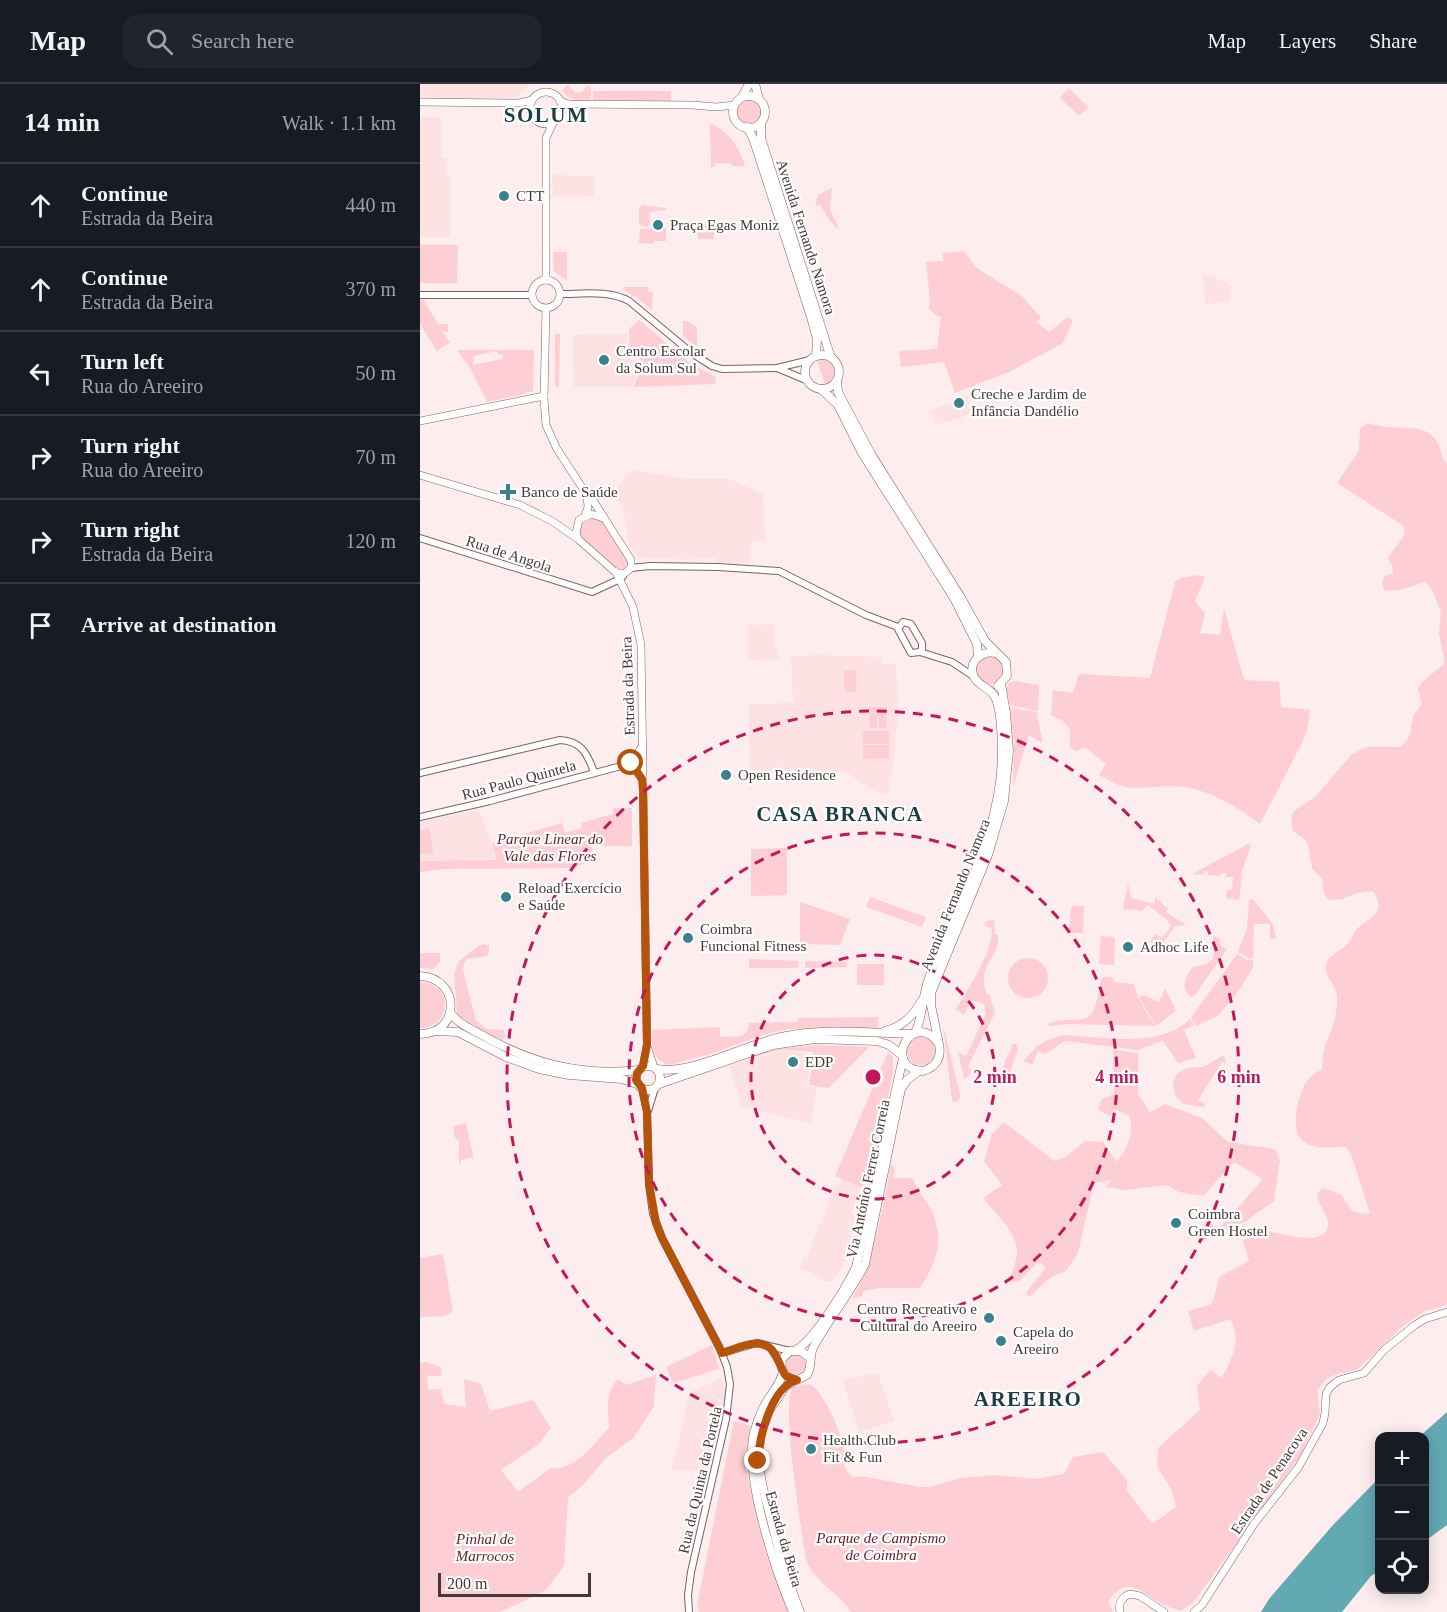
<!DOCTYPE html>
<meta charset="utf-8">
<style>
body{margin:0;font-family:"Times New Roman",serif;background:#20242c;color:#f1f3f6}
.controls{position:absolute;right:18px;bottom:18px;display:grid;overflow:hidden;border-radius:12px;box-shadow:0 3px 15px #0003}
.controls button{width:54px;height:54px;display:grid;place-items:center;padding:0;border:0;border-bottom:2px solid #363941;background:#171b24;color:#f1f3f6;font:30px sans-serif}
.scale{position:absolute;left:18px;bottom:15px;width:153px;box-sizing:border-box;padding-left:6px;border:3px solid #463738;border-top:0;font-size:16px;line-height:21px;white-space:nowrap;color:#463738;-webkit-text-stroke:4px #fff;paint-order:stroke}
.stop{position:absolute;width:18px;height:18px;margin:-14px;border:4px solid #b45309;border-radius:50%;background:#fff}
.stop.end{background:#b45309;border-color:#fff;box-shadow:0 2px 6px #0008}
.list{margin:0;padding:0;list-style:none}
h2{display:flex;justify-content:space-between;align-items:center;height:78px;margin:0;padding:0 24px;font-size:26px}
h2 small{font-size:20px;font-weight:400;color:#9ea1a6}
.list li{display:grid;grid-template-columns:39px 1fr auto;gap:18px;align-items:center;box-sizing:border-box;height:84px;padding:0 24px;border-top:2px solid #363941}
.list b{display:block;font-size:22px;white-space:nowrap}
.list p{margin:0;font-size:20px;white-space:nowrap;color:#9ea1a6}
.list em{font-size:20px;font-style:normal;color:#9ea1a6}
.icon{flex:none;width:33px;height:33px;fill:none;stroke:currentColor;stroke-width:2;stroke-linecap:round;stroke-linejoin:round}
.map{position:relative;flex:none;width:1027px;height:1528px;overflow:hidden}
header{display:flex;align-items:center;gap:36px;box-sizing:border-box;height:84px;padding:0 30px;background:#171b24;border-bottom:2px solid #363941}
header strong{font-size:28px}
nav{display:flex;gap:33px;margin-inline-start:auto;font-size:21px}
.search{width:420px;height:54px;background:#20242c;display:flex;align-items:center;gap:15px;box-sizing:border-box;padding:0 21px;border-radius:18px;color:#9ea1a6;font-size:22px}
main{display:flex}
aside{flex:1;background:#171b24}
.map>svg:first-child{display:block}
.built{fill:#fee1e3}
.green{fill:#fdced3;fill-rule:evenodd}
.water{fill:#62a9b4}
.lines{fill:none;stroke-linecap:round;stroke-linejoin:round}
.tertiary-casing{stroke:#815f63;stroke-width:8}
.secondary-casing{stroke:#815f63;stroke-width:8}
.primary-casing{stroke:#815f63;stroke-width:9}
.tertiary{stroke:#fff;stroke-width:6}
.secondary{stroke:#fff;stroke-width:7}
.primary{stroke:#fff;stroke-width:8}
.route{stroke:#b45309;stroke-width:8}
.ring{fill:none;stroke:#c2185b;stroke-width:3;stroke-dasharray:10 8}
.poi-dot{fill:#3a818c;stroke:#fff;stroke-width:2}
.labels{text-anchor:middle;stroke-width:4.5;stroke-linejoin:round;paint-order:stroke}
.poi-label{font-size:15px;fill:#463738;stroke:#fff;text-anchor:start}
.street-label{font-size:15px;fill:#463738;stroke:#fff}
.park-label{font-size:15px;font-style:italic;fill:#631b2b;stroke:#fff}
.district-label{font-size:21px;font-weight:bold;letter-spacing:1.5px;fill:#1c3d42;stroke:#fff}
.centre{fill:#c2185b;stroke:#fff;stroke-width:3}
.ring-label{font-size:18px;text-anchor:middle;font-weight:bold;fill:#c2185b;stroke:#fff;stroke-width:4.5;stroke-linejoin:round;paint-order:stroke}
</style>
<header>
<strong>Map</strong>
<div class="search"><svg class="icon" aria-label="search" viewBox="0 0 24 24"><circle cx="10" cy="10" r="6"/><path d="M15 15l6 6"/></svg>Search here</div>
<nav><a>Map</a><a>Layers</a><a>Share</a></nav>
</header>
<main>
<aside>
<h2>14 min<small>Walk · 1.1 km</small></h2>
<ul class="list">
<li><svg class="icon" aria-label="ahead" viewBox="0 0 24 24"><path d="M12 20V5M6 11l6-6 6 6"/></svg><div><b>Continue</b><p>Estrada da Beira</p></div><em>440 m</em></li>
<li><svg class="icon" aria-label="ahead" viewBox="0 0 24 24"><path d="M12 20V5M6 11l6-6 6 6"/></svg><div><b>Continue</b><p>Estrada da Beira</p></div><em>370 m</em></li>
<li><svg class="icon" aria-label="left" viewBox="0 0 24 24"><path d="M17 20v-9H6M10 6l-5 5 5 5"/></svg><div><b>Turn left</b><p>Rua do Areeiro</p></div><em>50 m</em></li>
<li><svg class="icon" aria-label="right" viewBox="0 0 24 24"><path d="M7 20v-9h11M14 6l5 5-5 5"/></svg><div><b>Turn right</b><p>Rua do Areeiro</p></div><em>70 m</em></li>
<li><svg class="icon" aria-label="right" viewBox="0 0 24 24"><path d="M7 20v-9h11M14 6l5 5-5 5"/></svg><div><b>Turn right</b><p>Estrada da Beira</p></div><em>120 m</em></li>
<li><svg class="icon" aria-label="arrive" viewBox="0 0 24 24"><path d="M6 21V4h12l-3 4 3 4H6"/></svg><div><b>Arrive at destination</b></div></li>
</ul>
</aside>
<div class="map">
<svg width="1027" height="1528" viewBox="0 0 1027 1528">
<rect width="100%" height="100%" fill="#fdedee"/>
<!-- built -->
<g class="built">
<path d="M0,0H110L95,15L0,14Z"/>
<path d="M0,33H21V69L22,74H27V91L30,92V153H0Z"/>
<path d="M132,91L174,92V112L133,113Z"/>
<path d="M783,190L808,199L811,204L809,218L785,220Z"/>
<path d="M207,250V274L221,279L212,303H154L153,251Z"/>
<path d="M547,312L554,329L516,341L512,328L508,329V327Z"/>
<path d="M212,386L267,395H309L343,410L345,457H332L329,480L296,478L295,474H275L271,476L219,473L209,462L206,438L196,405Z"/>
<path d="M354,540V555L359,575L329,576L328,541Z"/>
<path d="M398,571L461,573L462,580H476L478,619L476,658L468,711L453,706L426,688L332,689L330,687L329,620L373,619L371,572Z"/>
<path d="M59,726L77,775L0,777V738Z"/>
<path d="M362,967L392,970L387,1002L397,1004L391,1039L322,1023L309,981Z"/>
<path d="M422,1095L441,1103L431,1129L436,1130L423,1183L412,1197H405L380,1184L384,1173L387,1174L415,1101L420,1100Z"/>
<path d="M458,1289L474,1337L440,1348L422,1296Z"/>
<path d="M301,1294L306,1307L287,1388L252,1386L270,1308Z"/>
</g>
<!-- green -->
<g class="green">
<path d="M147,1L156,9L162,8L166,3L171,2V15C159,17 150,17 142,7Z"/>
<path d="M649,4L668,23L659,32L640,14Z"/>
<path d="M173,7H251V17L173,16Z"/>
<circle cx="329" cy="28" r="12"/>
<path d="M290,39C309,48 319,62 325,82H312L311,79H295V83H291Z"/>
<path d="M412,104L410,126L418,142L417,145L408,134L400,120L395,122L398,111Z"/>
<path d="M222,121L246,124L247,126L230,128L229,142H222L219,139V124Z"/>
<rect x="278" y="140" width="16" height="15"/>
<path d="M246,144V157H234V160L219,159L220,145Z"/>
<path d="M0,161H38L37,199H0Z"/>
<path d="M544,167L556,183L566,190L602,212L621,234L616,238L629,248L648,233L653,237L643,259L589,288L535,309L525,281L536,277L525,281L524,278L481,283L479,267L517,265L521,233L515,231L509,224L510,216L506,178L523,177V169Z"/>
<path d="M133,168H147V197L134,187Z"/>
<path d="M203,203H228V208H233L232,226L216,213L203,206Z"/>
<path d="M3,215L18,240H28V248L22,247L30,258L17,267L0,240V217Z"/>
<path d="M219,236L275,283L290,289L296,294L295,300L214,303L223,277L210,271L209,245Z"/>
<path d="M263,237H267L277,243V263L263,252Z"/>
<path d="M135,250H140L139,303H135Z"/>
<path d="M37,266H114L113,308H106L101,311L67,318L51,285ZM77,267L78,271L83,270V275L53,281L54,272Z"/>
<path d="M397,275L408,276L414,284V293L405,301Z"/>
<path d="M947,340C954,340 960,342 966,343C982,345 1004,340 1015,355C1021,362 1021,373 1027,380V1221L1005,1227L983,1242L937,1286L917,1290L907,1295L897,1306L900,1330L879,1374L772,1520L760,1527C753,1524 745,1522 739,1518C718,1505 705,1492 688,1518L693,1528H431C418,1508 394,1498 386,1476C382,1448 360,1321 373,1304C378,1302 385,1299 391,1301C402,1305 422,1351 424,1363C426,1377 419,1380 432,1393H446L500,1403H509L541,1394L576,1391L616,1395L644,1390L653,1373L683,1368L707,1396V1406L732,1440L756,1423L752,1407L737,1382L738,1364L780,1326L777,1302L790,1286L802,1294C813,1270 821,1262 811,1235L774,1247L768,1227L792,1220L800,1192L829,1177L823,1157C829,1153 835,1147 844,1147C858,1147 905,1166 908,1141C909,1130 898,1122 897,1110L903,1104C908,1106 914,1107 918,1109C930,1115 925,1133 950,1129L931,1070L926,1063C912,1062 892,1067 881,1055C870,1044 879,1008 887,997C891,992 897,988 902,985C902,977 903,969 905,962C912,944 918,932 917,912C916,900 901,890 907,878C912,868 926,865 931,856C933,851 934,847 938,844C951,832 967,829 953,807L937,809L922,815L909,816L904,810L902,795L892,784L888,761L886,757L873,747L871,734L874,727L895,713L932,670L947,663H980L986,658L990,650L993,632L1002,620L998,605L1002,598L1024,580V574L1019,550L1021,527L1011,504L1005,498C989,502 982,509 964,506L962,499L965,492L973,489L972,481L968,475C973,462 988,455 984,442L917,399L939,367L940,344Z"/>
<path d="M172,434L181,437L207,475L208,481L204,485L196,484L161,453L160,448L163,439Z"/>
<path d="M778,491L785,493L775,517L785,529L780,549L800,551L804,524L824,596L859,598L861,623L890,626L887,646L882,659L840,740C818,723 793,708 765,703C745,700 724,706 705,703C696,701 687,695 679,691L686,680L666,664L656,667L650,663V646L643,637L631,631L633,606L653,609L659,590L730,594L755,498L762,494Z"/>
<circle cx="570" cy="586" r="14"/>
<path d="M436,586V608H425L424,587Z"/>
<path d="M595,597L619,601L618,627L590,621L586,604L589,599Z"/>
<path d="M449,623H467L466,644H458L459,632L457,631V644H450Z"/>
<path d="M590,624L617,628C618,639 622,650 622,659L609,651L593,703L594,660Z"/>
<rect x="443" y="647" width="26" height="13"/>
<path d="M443,661H469V674L443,675Z"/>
<path d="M193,724H212V762H171L174,773L155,784L22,785L0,788V777L77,776L72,759L142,739L145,749L162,744L161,739L193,730Z"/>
<path d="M10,744L13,769L0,771V746Z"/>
<path d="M828,760L831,761L822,787L819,816L806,814L807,806H812L813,793H806V789H801V792L788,791V788L784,787L783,791L772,790Z"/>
<path d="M367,764V811L331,812V765Z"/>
<path d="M708,799L711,814L735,820V813L748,825L746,828L766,841L753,842L754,844L741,861H734L730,857L736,850L742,854L752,841L748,839L749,837L728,821L720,828L718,826L703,825Z"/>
<path d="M450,813L506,833L502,843L446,823Z"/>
<path d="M833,815L853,840L856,854L850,855V840H834L833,874H828L818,868L827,844L829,816Z"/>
<path d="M380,818L430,835L420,861L380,860Z"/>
<path d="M653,822H664L663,849H649L651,824Z"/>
<path d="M574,836L575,851H578C580,875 557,878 566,909L569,910L575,929L548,982L551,987L546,995L544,994L538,968L546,972L566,929L564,920L551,916L544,931L536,925C549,903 572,869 572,845L564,841L566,837Z"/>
<path d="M681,852L695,853L694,881L679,880Z"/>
<path d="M793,852L799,854L801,862L807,865L775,911L771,913C760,904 765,893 773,883C796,879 795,876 793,852Z"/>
<path d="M65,860L69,862V867L67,872L47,875L44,880L43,886L56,936L67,945L83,946L86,952L82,956L40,934L37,929L34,890L39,877L58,862Z"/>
<path d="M0,869H20V878L13,885L0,884Z"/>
<path d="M817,870L827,876H833V883L820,905L798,932L776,942L771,934Z"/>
<circle cx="608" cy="894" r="20"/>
<path d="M329,875L378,877V884H329Z"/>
<path d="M385,877L427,878V883L385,884Z"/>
<rect x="437" y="880" width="27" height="21"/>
<path d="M684,893L694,894V898L714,900L718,914L735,942L646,940L630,942L628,940C646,929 670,947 676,919C678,911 681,903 681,895Z"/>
<path d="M0,898C33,899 33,943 0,944Z"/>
<path d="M745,904L756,927L736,942L719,913L724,911L739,918Z"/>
<path d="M458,933V944L370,945L345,950L297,968L250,981C231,976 232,962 232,946L300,943V953L322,952L328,947L329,939L378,938V934Z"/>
<path d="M770,935L774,941L764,946L776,974L758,979L743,957L718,966L645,957L625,970L618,967L612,981L604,977C615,962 625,955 644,951C683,953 740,965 770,935Z"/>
<path d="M523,941L540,1010V1015L536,1018L532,1017Z"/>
<circle cx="501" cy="967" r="14"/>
<path d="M593,960H596L598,966L591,984L590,998L579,992Z"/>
<path d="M398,961L449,963L409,1004L389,1001L394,968L361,966L322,976C347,965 371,963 398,961Z"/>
<path d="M693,966L718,969V1010L730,1028L745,1020L782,1034L808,1058L855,1065L860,1076L854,1117L826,1137L778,1159L786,1136L799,1145L843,1095L814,1078L783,1112L759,1108L747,1101L705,1106L686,1103L691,1096L674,1099L658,1169L646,1187L631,1193L609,1213L606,1209L626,1183L618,1178L598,1198L589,1197C592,1188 596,1179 597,1170C599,1150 575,1129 563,1114L582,1101L564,1077L572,1050L584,1038L634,1077L646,1073L665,1057L683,1058L697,1078C707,1065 715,1047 709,1032L694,1025L690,1032L678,1026L682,1015L694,1010Z"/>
<path d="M468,968L473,973V988L453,1087L449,1095L441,1103L415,1092Z"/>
<path d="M804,971L806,979L802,978L778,1016L785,1020L784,1023L764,1020L755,1012L753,997L758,989L767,984L783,983Z"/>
<path d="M46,1039L54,1077L52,1073L41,1076V1079L39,1080V1057L34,1052V1042Z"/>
<path d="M471,1080L475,1085L473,1094H493C496,1105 503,1112 509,1122C514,1129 515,1136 517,1144C521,1169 512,1184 500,1204H460L443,1207L442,1212L432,1215C455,1172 462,1128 471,1080Z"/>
<path d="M23,1170L33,1227L25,1232L0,1233V1174Z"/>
<path d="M292,1261L299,1285L253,1299L246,1283Z"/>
<circle cx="376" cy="1280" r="10"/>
<path d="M7,1278L21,1283L22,1292H7L8,1306L21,1305L24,1320L46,1323L44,1295L61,1300L70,1327L113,1316L131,1344L119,1360L81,1386L98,1408L131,1384C156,1387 173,1360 189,1344C188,1325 185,1310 198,1295L206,1301L236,1291L234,1322L214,1353L186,1374L162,1402L148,1413L144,1482L125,1507L80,1528H0V1279Z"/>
<path d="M314,1337L331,1342L327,1366L326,1386L346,1470L368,1528H279L277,1522Z"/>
</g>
<!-- water -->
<g class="water">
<path d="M1027,1328V1441L1005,1457L1004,1352H1000Z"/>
<path d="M959,1394V1487L951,1492L922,1528H841L849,1515L913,1441Z"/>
</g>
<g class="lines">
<!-- tertiary casing -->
<g class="tertiary-casing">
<g id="tertiary">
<path d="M140,210C163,210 189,206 209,217L273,270L292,282L302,285L357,284L390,276"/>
<path d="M0,211H111"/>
<path d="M357,284L386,296"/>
<path d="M0,454L172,508L200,495L203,492"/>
<path d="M211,484L230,482L298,483L359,487L446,531L478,543"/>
<path d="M483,538L491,540L502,559V565L500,568L491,569L478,545Z"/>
<path d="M500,568L532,578L553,592"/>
<path d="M0,689L140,656C161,657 167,669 174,688"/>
<path d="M0,733L70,717L205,681L211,677"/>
<path d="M222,1004L227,1027L229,1100L233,1130L242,1154L299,1262L307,1283L310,1300L306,1335L271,1488L268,1511L269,1528"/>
<path d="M228,1027L235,1004"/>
<path d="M350,1263L361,1281"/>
<path d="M302,1269L337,1259L370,1267"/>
</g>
</g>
<!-- secondary casing -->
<g class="secondary-casing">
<g id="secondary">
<circle cx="126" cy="24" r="16"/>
<path d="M140,17L149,20L272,21L296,23L315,21"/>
<path d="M0,18L99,19L112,16"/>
<circle cx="126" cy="210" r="14"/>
<path d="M126,196V54L133,39"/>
<path d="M126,225L124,315L126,341L137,365L167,411L174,418L211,476V484L205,489H198L194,487L158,455L156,449L159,436L171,430L183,434"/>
<path d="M0,337L124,312"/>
<path d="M0,391L100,421L132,437L158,455"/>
<path d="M165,432L168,423L167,411"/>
<path d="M196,488L213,523L221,561L227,961L223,982"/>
<path d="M222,695L211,679L223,661"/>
<path d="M227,962L234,983"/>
<path d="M700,1528C698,1519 702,1513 710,1510L720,1512L744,1528"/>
<path d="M774,1528L782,1521L834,1440L878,1384L903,1339L905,1329L906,1310L910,1303L919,1296L944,1289L964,1266L995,1241L1005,1235L1027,1228"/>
</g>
</g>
<!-- primary casing -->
<g class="primary-casing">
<g id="primary">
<path d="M335,0L339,15"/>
<circle cx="329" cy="28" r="16"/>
<path d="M322,13L329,0"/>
<path d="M341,39V54L411,274"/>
<path d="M327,43L333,54L391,233L397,255L396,272"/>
<circle cx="402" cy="288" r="17"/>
<path d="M417,297L418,308L451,370L540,512L565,557L586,578L587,592L578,602"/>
<path d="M401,305L418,321L442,369L534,514L557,560L558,573"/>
<path d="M0,892C41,894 41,950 0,950"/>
<path d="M30,928C37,939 49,944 60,950C110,979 161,993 219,986"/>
<path d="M15,947L38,948L86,973L119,985L149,991L202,995L217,1000"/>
<path d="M465,947C483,943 494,931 502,916"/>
<path d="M495,949C503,932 502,914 508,897C513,881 521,866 528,851C554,791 583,731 582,665C581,649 582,630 576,615C570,602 559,603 554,593C547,578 562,566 576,569"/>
<path d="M519,960C493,923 460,984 503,987C516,983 522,974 519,960L511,921V909L568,771L584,717L589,666L586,629L581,600"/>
<circle cx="228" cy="994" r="12"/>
<path d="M237,985C274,991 327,959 366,952C407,944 451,949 492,950"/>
<path d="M239,1000L353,961L395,955L457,957L469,961L482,971"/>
<path d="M376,1266C395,1255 426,1204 436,1183L483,974"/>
<path d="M390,1274L381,1267H370L362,1275C360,1287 365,1294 377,1296L387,1291C393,1281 388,1270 395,1260C411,1232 431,1208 445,1180L481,1005L487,996L499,987"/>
<path d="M363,1287C361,1300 352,1308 346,1319C340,1328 337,1339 334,1349C324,1393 355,1486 373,1528"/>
<path d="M376,1296L365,1303L349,1327L341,1349L338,1377L343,1404L362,1479L380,1528"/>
</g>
</g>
<!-- tertiary -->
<use href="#tertiary" class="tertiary"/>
<!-- secondary -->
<use href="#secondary" class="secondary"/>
<!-- primary -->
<use href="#primary" class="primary"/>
</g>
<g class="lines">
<!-- route -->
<path class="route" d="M211,679L222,695L223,706L227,961L223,982L217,989L216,996L222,1004L227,1028L229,1100L236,1139L242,1154L302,1269C319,1264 343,1250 355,1270C359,1277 361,1285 366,1292L377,1296C351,1303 339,1354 338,1377"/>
</g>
<!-- distance rings -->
<g class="ring">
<circle cx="453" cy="993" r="122"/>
<circle cx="453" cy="993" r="244"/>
<circle cx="453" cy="993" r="366"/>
</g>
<!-- markers -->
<g class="poi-dot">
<circle cx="84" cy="112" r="6"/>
<circle cx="238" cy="141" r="6"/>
<circle cx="184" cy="276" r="6"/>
<circle cx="539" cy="319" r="6"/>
<path d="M85 399h6v6h6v6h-6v6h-6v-6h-6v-6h6z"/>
<circle cx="306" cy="691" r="6"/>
<circle cx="86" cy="813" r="6"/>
<circle cx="268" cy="854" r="6"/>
<circle cx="708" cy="863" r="6"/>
<circle cx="373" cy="978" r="6"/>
<circle cx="756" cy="1139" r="6"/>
<circle cx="569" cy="1234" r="6"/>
<circle cx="581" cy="1257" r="6"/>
<circle cx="391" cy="1365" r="6"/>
</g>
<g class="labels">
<!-- poi labels -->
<g class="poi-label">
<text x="96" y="117">CTT</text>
<text x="250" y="146">Praça Egas Moniz</text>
<text x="196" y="272">Centro Escolar<tspan x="196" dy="17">da Solum Sul</tspan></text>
<text x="551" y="315">Creche e Jardim de<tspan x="551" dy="17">Infância Dandélio</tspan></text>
<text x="101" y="413">Banco de Saúde</text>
<text x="318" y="696">Open Residence</text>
<text x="98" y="809">Reload Exercício<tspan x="98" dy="17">e Saúde</tspan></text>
<text x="280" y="850">Coimbra<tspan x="280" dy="17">Funcional Fitness</tspan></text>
<text x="720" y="868">Adhoc Life</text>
<text x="385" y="983">EDP</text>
<text x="768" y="1135">Coimbra<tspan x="768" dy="17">Green Hostel</tspan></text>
<text x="557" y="1230" text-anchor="end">Centro Recreativo e<tspan x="557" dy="17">Cultural do Areeiro</tspan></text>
<text x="593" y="1253">Capela do<tspan x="593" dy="17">Areeiro</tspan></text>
<text x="403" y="1361">Health Club<tspan x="403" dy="17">Fit &amp; Fun</tspan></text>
</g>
<!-- street labels -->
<g class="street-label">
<text transform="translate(386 153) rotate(72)" y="5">Avenida Fernando Namora</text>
<text transform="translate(89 470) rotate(18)" y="5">Rua de Angola</text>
<text transform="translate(208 602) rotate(-92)" y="5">Estrada da Beira</text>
<text transform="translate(99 696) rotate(-15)" y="5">Rua Paulo Quintela</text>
<text transform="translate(535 811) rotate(-68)" y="5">Avenida Fernando Namora</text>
<text transform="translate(448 1095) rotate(-78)" y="5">Via António Ferrer Correia</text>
<text transform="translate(280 1396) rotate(-77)" y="5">Rua da Quinta da Portela</text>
<text transform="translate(849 1397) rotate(-56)" y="5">Estrada de Penacova</text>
<text transform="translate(364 1455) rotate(74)" y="5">Estrada da Beira</text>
</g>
<!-- park labels -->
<g class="park-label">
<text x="130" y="760">Parque Linear do<tspan x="130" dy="17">Vale das Flores</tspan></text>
<text x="461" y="1459">Parque de Campismo<tspan x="461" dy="17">de Coimbra</tspan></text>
<text x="65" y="1460">Pinhal de<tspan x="65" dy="17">Marrocos</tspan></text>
</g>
<!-- district labels -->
<g class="district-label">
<text x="126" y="38">SOLUM</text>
<text x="420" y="737">CASA BRANCA</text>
<text x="608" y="1322">AREEIRO</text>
</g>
</g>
<circle cx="453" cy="993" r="9" class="centre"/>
<g class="ring-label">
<text x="575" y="999">2 min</text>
<text x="697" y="999">4 min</text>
<text x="819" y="999">6 min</text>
</g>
</svg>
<div class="controls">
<button>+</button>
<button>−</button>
<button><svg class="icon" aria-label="locate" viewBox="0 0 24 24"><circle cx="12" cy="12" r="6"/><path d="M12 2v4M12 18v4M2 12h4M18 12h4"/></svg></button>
</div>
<div class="scale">200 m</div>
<div class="stop" style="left:211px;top:679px"></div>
<div class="stop end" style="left:338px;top:1377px"></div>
</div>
</main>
